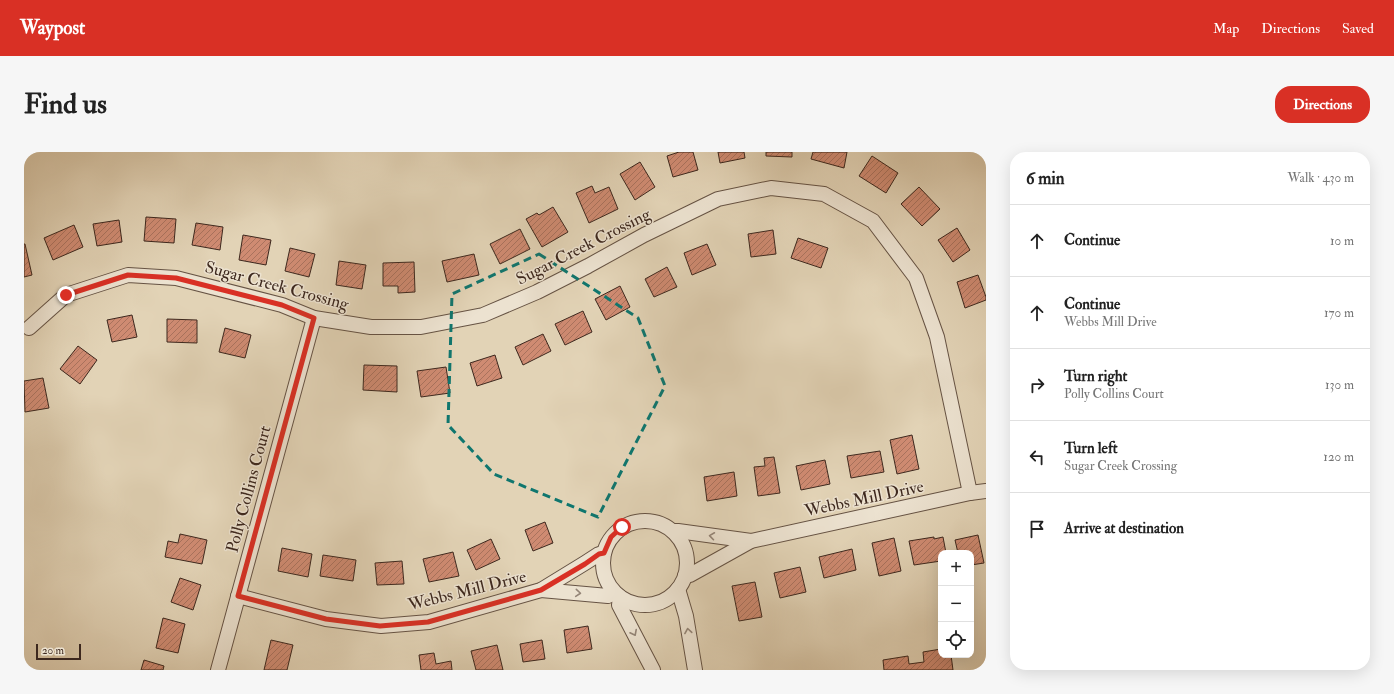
<!DOCTYPE html>
<meta charset="utf-8">
<style>
body{margin:0;font-family:"IM FELL Double Pica",serif;background:#f6f6f6;color:#222}
.controls{position:absolute;right:12px;bottom:12px;display:grid;overflow:hidden;border-radius:8px;box-shadow:0 4px 16px #0002}
.controls button{width:36px;height:36px;display:grid;place-items:center;padding:0;border:0;border-bottom:1px solid #e0e0e0;background:#fff;color:#222;font:20px sans-serif}
.scale{position:absolute;left:12px;bottom:10px;width:45px;box-sizing:border-box;padding-left:4px;border:2px solid #3d281e;border-top:0;font-size:11px;line-height:14px;white-space:nowrap;color:#3d281e;-webkit-text-stroke:3px #ece2d0;paint-order:stroke}
.stop{position:absolute;width:12px;height:12px;margin:-9px;border:3px solid #d93025;border-radius:50%;background:#fff}
.stop.end{background:#d93025;border-color:#fff;box-shadow:0 1px 4px #0008}
.list{margin:0;padding:0;list-style:none}
h2{display:flex;justify-content:space-between;align-items:center;height:52px;margin:0;padding:0 16px;font-size:17px}
h2 small{font-size:13px;font-weight:400;color:#767676}
.list li{display:grid;grid-template-columns:26px 1fr auto;gap:12px;align-items:center;box-sizing:border-box;height:72px;padding:0 16px;border-top:1px solid #e0e0e0}
.list b{display:block;font-size:15px;white-space:nowrap}
.list p{margin:0;font-size:13px;white-space:nowrap;color:#767676}
.list em{font-size:13px;font-style:normal;color:#767676}
.icon{flex:none;width:22px;height:22px;fill:none;stroke:currentColor;stroke-width:2;stroke-linecap:round;stroke-linejoin:round}
.map{position:relative;flex:none;width:962px;height:518px;overflow:hidden;border-radius:16px}
header{display:flex;align-items:center;gap:24px;box-sizing:border-box;height:56px;padding:0 20px;background:#d93025;color:#fff}
header strong{font-size:19px}
nav{display:flex;gap:22px;margin-inline-start:auto;font-size:14px}
.intro{display:flex;align-items:center;justify-content:space-between;box-sizing:border-box;height:96px;padding:0 24px}
h1{margin:0;font-size:28px}
.button{padding:10px 18px;border-radius:16px;background:#d93025;color:#fff;font-size:14px;font-weight:700}
main{display:flex;gap:24px;padding:0 24px}
aside{flex:1;background:#fff;border-radius:16px;box-shadow:0 4px 16px #0002}
.map>svg:first-child{display:block}
.building{fill:url(#building-hatch);stroke:#3d281e}
.lines{fill:none;stroke-linecap:round;stroke-linejoin:round}
.street-casing{stroke:#665344;stroke-width:16}
.street{stroke:#ece2d0;stroke-width:14}
.oneway{stroke:#948577}
.route{stroke:#d93025;stroke-width:5}
.marked{fill:none;stroke:#0f766e;stroke-width:3;stroke-dasharray:8 5;stroke-linejoin:round}
.labels{text-anchor:middle;stroke-width:3;stroke-linejoin:round;paint-order:stroke}
.street-label{font-size:17px;fill:#3d281e;stroke:#ece2d0}
</style>
<header>
<strong>Waypost</strong>
<nav><a>Map</a><a>Directions</a><a>Saved</a></nav>
</header>
<div class="intro"><h1>Find us</h1><a class="button">Directions</a></div>
<main>
<div class="map">
<svg width="962" height="518" viewBox="0 0 962 518">
<defs>
<pattern id="building-hatch" width="6" height="6" patternUnits="userSpaceOnUse"><rect width="6" height="6" fill="#cf8b72"/><path d="M-1 1l2-2M0 6l6-6M5 7l2-2" fill="none" stroke="#a9725d"/></pattern>
</defs>
<rect width="100%" height="100%" fill="#e2d3b6"/>
<filter id="stains"><feTurbulence type="fractalNoise" baseFrequency=".005" numOctaves="4"/><feColorMatrix values="0 0 0 0 .2 0 0 0 0 .09 0 0 0 0 .02 0 0 0 .5 -.17"/></filter>
<radialGradient id="worn" r=".72"><stop offset=".6" stop-color="#630" stop-opacity="0"/><stop offset="1" stop-color="#630" stop-opacity=".3"/></radialGradient>
<!-- building -->
<g class="building">
<path d="M655,0H669L674,18L649,25L643,4Z"/>
<path d="M694,0H720L721,6L696,11Z"/>
<path d="M742,0H768V5L742,4Z"/>
<path d="M789,0H823L820,16L787,7Z"/>
<path d="M848,4L874,21L862,41L835,24Z"/>
<path d="M616,10L631,35L611,48L596,22Z"/>
<path d="M568,34L571,41L585,35L594,57L565,71L552,41Z"/>
<path d="M895,35L916,57L898,74L877,52Z"/>
<path d="M529,55L544,80L518,95L502,67L513,61L515,63Z"/>
<path d="M122,65L152,67L150,91L120,89Z"/>
<path d="M95,68L98,90L73,94L69,72Z"/>
<path d="M172,71L199,75L196,98L168,93Z"/>
<path d="M50,73L59,95L29,108L20,86Z"/>
<path d="M933,76L946,98L929,110L914,88Z"/>
<path d="M496,77L506,97L476,112L466,92Z"/>
<path d="M749,78L752,102L727,105L724,82Z"/>
<path d="M219,83L247,88L242,113L215,108Z"/>
<path d="M774,86L804,96L797,116L767,106Z"/>
<path d="M0,92H1L8,123L0,125Z"/>
<path d="M683,92L692,113L668,123L660,101Z"/>
<path d="M266,96L291,102L285,125L261,119Z"/>
<path d="M450,102L455,123L423,130L418,109Z"/>
<path d="M315,109L342,113L338,137L312,133Z"/>
<path d="M390,110L391,140L374,141V134H359V111Z"/>
<path d="M643,115L653,135L630,145L621,127Z"/>
<path d="M954,123L962,145V148L941,156L933,130Z"/>
<path d="M596,134L606,155L582,168L571,147Z"/>
<path d="M559,159L568,180L541,193L531,172Z"/>
<path d="M108,163L113,185L88,190L83,168Z"/>
<path d="M143,167L173,168V191L143,190Z"/>
<path d="M201,176L227,183L221,206L195,200Z"/>
<path d="M519,182L527,199L499,213L491,195Z"/>
<path d="M54,194L73,208L56,232L36,217Z"/>
<path d="M471,203L478,226L453,234L446,211Z"/>
<path d="M340,213L373,214V240L339,238Z"/>
<path d="M422,215L426,241L397,245L393,219Z"/>
<path d="M19,226L25,256L1,260L0,229Z"/>
<path d="M888,283L895,317L873,322L866,288Z"/>
<path d="M856,299L860,320L827,326L823,304Z"/>
<path d="M750,305L756,341L734,344L730,315L741,314L740,306Z"/>
<path d="M801,308L806,332L777,338L772,314Z"/>
<path d="M710,320L713,344L683,349L680,325Z"/>
<path d="M521,370L529,391L509,399L501,378Z"/>
<path d="M156,382L183,388L178,412L141,405L144,389L154,391Z"/>
<path d="M954,383L960,411L947,413V401H934L931,388Z"/>
<path d="M910,385V387L919,385L922,401H917V409L890,413L885,389Z"/>
<path d="M870,386L877,419L855,424L848,391Z"/>
<path d="M467,387L476,407L452,418L443,398Z"/>
<path d="M258,396L288,402L284,425L254,419Z"/>
<path d="M828,397L832,418L800,426L795,405Z"/>
<path d="M429,400L435,424L405,430L399,407Z"/>
<path d="M299,403L332,408L329,429L296,424Z"/>
<path d="M378,409L380,432L353,433L351,411Z"/>
<path d="M776,415L782,440L756,446L750,421Z"/>
<path d="M156,426L177,433L169,458L147,450Z"/>
<path d="M731,430L738,465L715,469L708,434Z"/>
<path d="M139,466L161,472L154,501L132,496Z"/>
<path d="M564,474L568,497L543,501L540,478Z"/>
<path d="M247,488L269,493L263,518H240Z"/>
<path d="M518,488L521,507L499,510L496,492Z"/>
<path d="M473,493L479,518H452L447,499Z"/>
<path d="M917,497V503H927L929,518H860L859,508L884,504L885,512L900,510L899,500Z"/>
<path d="M410,501L412,512L427,509L428,518H397L395,503Z"/>
<path d="M120,508L140,514L139,518H117Z"/>
</g>
<g class="lines">
<!-- street casing -->
<g class="street-casing">
<g id="street">
<path d="M5,176L42,143L104,123L152,126L258,153L290,166L347,175H397L459,163L513,140L564,114L620,83L694,47L747,36L800,42L849,69L892,126L913,185L946,341"/>
<circle cx="621" cy="411" r="42"/>
<path d="M649,379H654L727,389"/>
<path d="M661,424L666,423L727,389L946,341L962,339"/>
<path d="M654,437L662,464L671,518"/>
<path d="M517,438L584,444L591,441"/>
<path d="M214,444L302,467L357,474L405,470L517,438L561,411L575,402L580,401"/>
<path d="M596,445L595,453L629,518"/>
<path d="M194,518L290,166"/>
</g>
</g>
<!-- street -->
<use href="#street" class="street"/>
</g>
<!-- one-way arrows -->
<defs><path id="oneway-chevron" d="M-2-3.5L2.5 0L-2 3.5" fill="none" stroke-width="1.6" stroke-linecap="round" stroke-linejoin="round"/></defs>
<g class="oneway">
<use href="#oneway-chevron" transform="translate(688 384) rotate(-172)"/>
<use href="#oneway-chevron" transform="translate(554 441) rotate(5)"/>
<use href="#oneway-chevron" transform="translate(664 479) rotate(-99)"/>
<use href="#oneway-chevron" transform="translate(610 481) rotate(63)"/>
</g>
<g class="lines">
<!-- route -->
<path class="route" d="M42,143L104,123L152,126L258,153L290,166L214,444L302,467L356,474L404,470L517,438L561,412L575,402L580,401L587,385L598,375"/>
</g>
<!-- marked area -->
<path class="marked" d="M515,102L614,166L641,234L574,365L470,322L424,273L428,142Z"/>
<g class="labels">
<!-- street labels -->
<g class="street-label">
<text transform="translate(559 94) rotate(-27)" y="6">Sugar Creek Crossing</text>
<text transform="translate(253 133) rotate(15)" y="6">Sugar Creek Crossing</text>
<text transform="translate(224 337) rotate(-75)" y="6">Polly Collins Court</text>
<text transform="translate(840 346) rotate(-12)" y="6">Webbs Mill Drive</text>
<text transform="translate(443 438) rotate(-14)" y="6">Webbs Mill Drive</text>
</g>
</g>
<rect width="100%" height="100%" filter="url(#stains)"/>
<rect width="100%" height="100%" fill="url(#worn)"/>
</svg>
<div class="controls">
<button>+</button>
<button>−</button>
<button><svg class="icon" aria-label="locate" viewBox="0 0 24 24"><circle cx="12" cy="12" r="6"/><path d="M12 2v4M12 18v4M2 12h4M18 12h4"/></svg></button>
</div>
<div class="scale">20 m</div>
<div class="stop" style="left:598px;top:375px"></div>
<div class="stop end" style="left:42px;top:143px"></div>
</div>
<aside>
<h2>6 min<small>Walk · 430 m</small></h2>
<ul class="list">
<li><svg class="icon" aria-label="ahead" viewBox="0 0 24 24"><path d="M12 20V5M6 11l6-6 6 6"/></svg><div><b>Continue</b></div><em>10 m</em></li>
<li><svg class="icon" aria-label="ahead" viewBox="0 0 24 24"><path d="M12 20V5M6 11l6-6 6 6"/></svg><div><b>Continue</b><p>Webbs Mill Drive</p></div><em>170 m</em></li>
<li><svg class="icon" aria-label="right" viewBox="0 0 24 24"><path d="M7 20v-9h11M14 6l5 5-5 5"/></svg><div><b>Turn right</b><p>Polly Collins Court</p></div><em>130 m</em></li>
<li><svg class="icon" aria-label="left" viewBox="0 0 24 24"><path d="M17 20v-9H6M10 6l-5 5 5 5"/></svg><div><b>Turn left</b><p>Sugar Creek Crossing</p></div><em>120 m</em></li>
<li><svg class="icon" aria-label="arrive" viewBox="0 0 24 24"><path d="M6 21V4h12l-3 4 3 4H6"/></svg><div><b>Arrive at destination</b></div></li>
</ul>
</aside>
</main>
